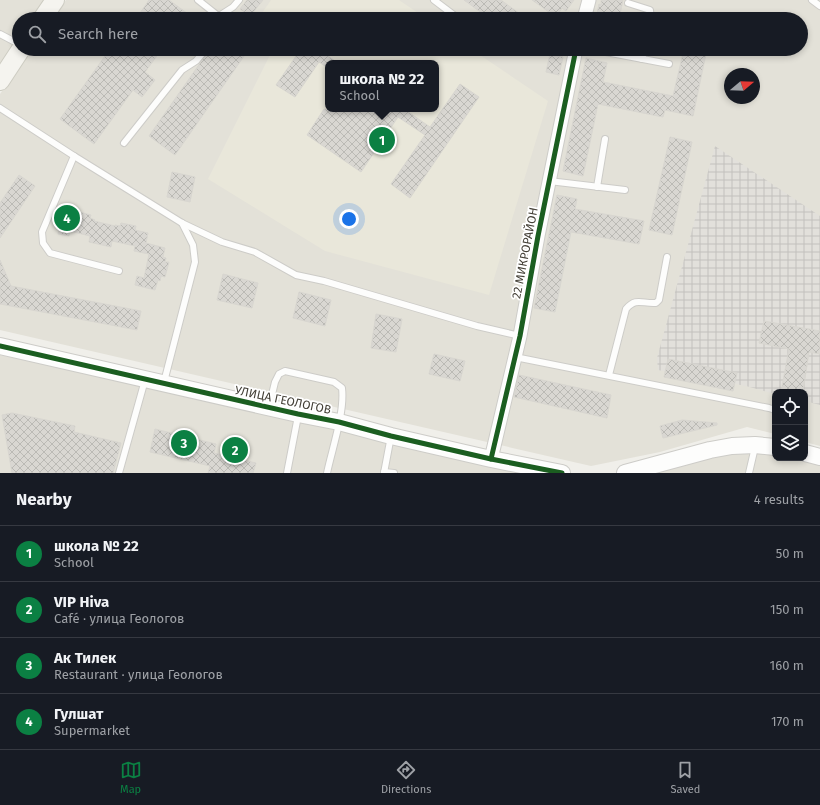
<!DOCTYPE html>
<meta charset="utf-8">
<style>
body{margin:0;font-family:"Fira Sans",sans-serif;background:#20242c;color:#f1f3f6}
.controls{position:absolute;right:12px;bottom:12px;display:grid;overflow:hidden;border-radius:8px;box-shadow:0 2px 6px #0003}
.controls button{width:36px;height:36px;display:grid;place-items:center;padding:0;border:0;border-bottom:1px solid #363941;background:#171b24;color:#f1f3f6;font:20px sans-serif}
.compass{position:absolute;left:724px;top:68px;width:36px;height:36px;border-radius:50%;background:#171b24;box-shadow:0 2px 6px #0003;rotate:71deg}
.you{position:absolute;left:349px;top:219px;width:14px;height:14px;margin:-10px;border:3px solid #fff;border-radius:50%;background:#1a73e8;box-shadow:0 0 0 6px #1a73e833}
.badge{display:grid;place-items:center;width:26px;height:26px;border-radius:50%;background:#0b8043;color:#fff;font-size:13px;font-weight:700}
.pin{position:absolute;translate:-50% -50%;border:2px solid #fff;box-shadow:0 1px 4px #0006}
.popup{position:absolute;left:325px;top:60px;width:114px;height:52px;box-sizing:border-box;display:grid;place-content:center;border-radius:8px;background:#171b24;filter:drop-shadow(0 1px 3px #0005);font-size:13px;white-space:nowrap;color:#9ea1a6}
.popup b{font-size:15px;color:#f1f3f6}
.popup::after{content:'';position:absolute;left:50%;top:100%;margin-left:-8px;border:8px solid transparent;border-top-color:#171b24}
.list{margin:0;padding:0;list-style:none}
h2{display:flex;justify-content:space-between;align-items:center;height:52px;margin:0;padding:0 16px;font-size:17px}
h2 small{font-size:13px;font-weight:400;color:#9ea1a6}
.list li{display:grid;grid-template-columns:26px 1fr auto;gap:12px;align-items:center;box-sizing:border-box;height:56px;padding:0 16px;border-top:1px solid #363941}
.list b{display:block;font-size:15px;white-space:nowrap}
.list p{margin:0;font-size:13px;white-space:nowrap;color:#9ea1a6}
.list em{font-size:13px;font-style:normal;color:#9ea1a6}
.icon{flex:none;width:22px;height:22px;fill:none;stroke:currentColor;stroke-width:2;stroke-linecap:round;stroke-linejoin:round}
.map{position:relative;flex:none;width:820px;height:473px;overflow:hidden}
.search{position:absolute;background:#171b24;box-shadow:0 2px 6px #0003;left:12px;right:12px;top:12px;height:44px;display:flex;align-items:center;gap:10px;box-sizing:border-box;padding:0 14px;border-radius:22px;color:#9ea1a6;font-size:15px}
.sheet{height:276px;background:#171b24}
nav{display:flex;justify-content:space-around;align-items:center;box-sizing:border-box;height:56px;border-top:1px solid #363941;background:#171b24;font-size:11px;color:#9ea1a6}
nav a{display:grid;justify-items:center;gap:2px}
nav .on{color:#0b8043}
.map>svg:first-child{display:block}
.residential{fill:#e3e1d8;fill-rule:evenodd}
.industrial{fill:url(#industrial-grid)}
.education{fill:#e9e7da;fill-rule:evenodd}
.building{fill:url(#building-cross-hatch);stroke:#d8d6d0}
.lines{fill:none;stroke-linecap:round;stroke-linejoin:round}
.service-casing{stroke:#cdccc8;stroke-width:8}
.minor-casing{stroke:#cdccc8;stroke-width:15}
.tertiary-casing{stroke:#cdccc8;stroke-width:18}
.secondary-casing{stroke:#cdccc2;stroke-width:20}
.service{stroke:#fdfdfc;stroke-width:6}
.minor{stroke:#fdfdfc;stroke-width:13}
.tertiary{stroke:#fdfdfc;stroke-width:16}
.secondary{stroke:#f5f4ef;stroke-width:18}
.cycleway-casing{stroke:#fff;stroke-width:8}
.cycleway{stroke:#1b5e20;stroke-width:5}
.labels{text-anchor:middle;stroke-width:3.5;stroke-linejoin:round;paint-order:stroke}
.street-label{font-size:12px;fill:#444037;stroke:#fff}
</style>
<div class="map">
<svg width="820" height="473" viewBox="0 0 820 473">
<defs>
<pattern id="industrial-grid" width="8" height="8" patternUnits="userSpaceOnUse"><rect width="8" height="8" fill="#e2e0db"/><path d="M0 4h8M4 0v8" fill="none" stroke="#c3c1bd"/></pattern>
<pattern id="building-cross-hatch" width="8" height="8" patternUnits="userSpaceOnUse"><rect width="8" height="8" fill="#d9d7d2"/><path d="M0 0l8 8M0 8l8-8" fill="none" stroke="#bbbab5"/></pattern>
</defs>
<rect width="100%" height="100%" fill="#f0efea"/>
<!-- residential -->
<g class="residential">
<path d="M0,0H53L41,19H19V49L0,81Z"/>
<path d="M66,0H820V446L805,442V392H775V434L747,427L660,452L591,466L0,330V94L32,49H801V19H53ZM328,63H436V109H328ZM730,74H754V98H730Z"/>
<path d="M0,355L545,473H0Z"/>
<path d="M775,452V458H797L820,464V473H639L711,453Z"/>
</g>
<!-- industrial -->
<path class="industrial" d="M715,146L820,216V405L805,401V392H775V394L746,386L658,370L657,358Z"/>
<!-- education -->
<g class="education">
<path d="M271,0H399L427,19H273L262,13Z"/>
<path d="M273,49H471L548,101L489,295L325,251L208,179ZM328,63H436V109H328Z"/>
</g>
<!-- building -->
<g class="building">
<path d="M149,0H169L195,19H136Z"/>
<path d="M247,0H263L250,16L240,9Z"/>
<path d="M464,0H501L520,14L517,19H490Z"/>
<path d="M532,0H574L566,11L562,8L556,17Z"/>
<path d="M601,0H623L619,19H596L599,4L601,5Z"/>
<path d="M110,49H162L145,72L155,80L142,97L133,90L94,144L60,119Z"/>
<path d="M210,49H249L175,155L149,136Z"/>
<path d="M301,49H328L325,54L338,63H328V68L319,62L295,97L276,85Z"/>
<path d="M684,49H707L693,116L665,110L663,117L598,104L583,176L563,171L586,58L607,63L603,82L673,96Z"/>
<path d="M550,54L563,57L559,75L546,72Z"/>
<path d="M460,84L479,97L410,198L391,184L425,135L398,117L361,172L307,135L324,109H404L430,127Z"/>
<path d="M670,137L692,142L672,235L649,230Z"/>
<path d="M172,172L195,177L190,202L167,197Z"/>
<path d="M19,175L35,186L0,238V203Z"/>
<path d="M557,195L577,199L575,209L644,221L639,244L571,232L555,312L534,308Z"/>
<path d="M79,212L91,215L90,218L95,220L94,221L115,226V225L120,226L121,223L136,226L135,230L148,233L146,243L165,248L163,257L166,258L165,262H169L165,277L161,276L160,281L158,280L155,290L135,285L137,276L144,278L149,254L134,251L135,246L112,241L111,247L89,242L90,236L70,231L69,236L58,234L62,214L73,216V213L78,215Z"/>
<path d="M0,260L11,286L141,311L137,330L0,304Z"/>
<path d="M223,274L258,283L252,308L217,300Z"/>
<path d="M299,292L331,300L325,326L293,318Z"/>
<path d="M376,314L402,319L396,352L371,348Z"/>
<path d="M764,321L820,331V354L809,352L803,392H781L789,349L759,343Z"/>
<path d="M434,354L465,361L460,381L429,374Z"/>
<path d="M668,359L737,373L733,391L664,377Z"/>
<path d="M519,375L611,395L607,418L514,397Z"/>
<path d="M12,413L75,426L74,432L121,443L113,473H12L2,415Z"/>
<path d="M682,420L717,423V425L663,438L660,426Z"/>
<path d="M155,429L216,444L214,453L256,463L253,473H208L210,466L150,452Z"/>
</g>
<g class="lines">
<!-- service casing -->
<g class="service-casing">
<g id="service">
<path d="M198,0L222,19"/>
<path d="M434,0L459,19"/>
<path d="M812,0L820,6"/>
<path d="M628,3L650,10L651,19"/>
<path d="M219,16L233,7L239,0"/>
<path d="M0,34L19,44"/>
<path d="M507,49L517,52L549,49"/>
<path d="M590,49L669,64"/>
<path d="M642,59L645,49"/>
<path d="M0,108L74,156L42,232L43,243L50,253L119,271"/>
<path d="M124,143L182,70L196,61L206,49"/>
<path d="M74,156L182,223L222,242L255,252L296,275L324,281L477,326L520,336"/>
<path d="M549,181L625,190"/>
<path d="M597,187L605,139"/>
<path d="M515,357L769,408L775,410"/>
<path d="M609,375L626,309C636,297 642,304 656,303L659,300L667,257"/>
<path d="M164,382L195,262L193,245L182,223"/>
<path d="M269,407L275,382L279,374L285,371L334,382L342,388C345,412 332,449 327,473"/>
<path d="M384,472L394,473"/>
<path d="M119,473L145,380"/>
<path d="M287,473L298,416"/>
<path d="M384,473L391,436"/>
<path d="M749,473L755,447"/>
</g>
</g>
<!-- minor casing -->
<g class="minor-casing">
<g id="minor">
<path d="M584,19L589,0"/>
<path d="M491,459L520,336L538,236L576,49"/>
</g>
</g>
<!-- tertiary casing -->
<g class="tertiary-casing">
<g id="tertiary">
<path d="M0,346L298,414L339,422L391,436L491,459L562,473"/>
<path d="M805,453L820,457"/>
<path d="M625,473L710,450L732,446L755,445L775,447"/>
</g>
</g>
<!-- secondary casing -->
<g class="secondary-casing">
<g id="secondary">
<path d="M42,19L55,0"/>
<path d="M0,81L21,49"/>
</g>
</g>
<!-- service -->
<use href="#service" class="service"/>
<!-- minor -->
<use href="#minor" class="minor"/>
<!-- tertiary -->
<use href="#tertiary" class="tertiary"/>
<!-- secondary -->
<use href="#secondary" class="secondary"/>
<!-- cycleway casing -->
<g class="cycleway-casing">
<g id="cycleway">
<path d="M0,346L298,414L339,422L391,436L491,459L562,473"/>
<path d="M491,459L520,336L538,236L576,49"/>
</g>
</g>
<!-- cycleway -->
<use href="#cycleway" class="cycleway"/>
</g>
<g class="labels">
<!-- street labels -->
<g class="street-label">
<text transform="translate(525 253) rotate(-79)" y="4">22 МИКРОРАЙОН</text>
<text transform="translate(283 400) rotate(12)" y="4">УЛИЦА ГЕОЛОГОВ</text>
</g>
</g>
</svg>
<div class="controls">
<button><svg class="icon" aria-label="locate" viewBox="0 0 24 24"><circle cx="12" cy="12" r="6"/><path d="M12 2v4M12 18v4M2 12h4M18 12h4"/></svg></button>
<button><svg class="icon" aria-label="layers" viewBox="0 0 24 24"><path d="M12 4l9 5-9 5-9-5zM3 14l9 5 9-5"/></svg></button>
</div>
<svg class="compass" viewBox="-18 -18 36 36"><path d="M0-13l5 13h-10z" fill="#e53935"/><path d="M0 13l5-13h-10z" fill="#9ea1a6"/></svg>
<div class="you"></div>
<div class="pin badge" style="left:382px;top:140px">1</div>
<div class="popup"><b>школа № 22</b>School</div>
<div class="pin badge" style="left:235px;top:450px">2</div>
<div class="pin badge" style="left:184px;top:443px">3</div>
<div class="pin badge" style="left:67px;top:218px">4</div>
<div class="search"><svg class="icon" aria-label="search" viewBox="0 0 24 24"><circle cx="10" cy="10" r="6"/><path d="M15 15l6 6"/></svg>Search here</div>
</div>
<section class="sheet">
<h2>Nearby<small>4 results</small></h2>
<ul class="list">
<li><span class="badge">1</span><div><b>школа № 22</b><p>School</p></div><em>50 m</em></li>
<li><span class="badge">2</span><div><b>VIP Hiva</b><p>Café · улица Геологов</p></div><em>150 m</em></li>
<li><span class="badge">3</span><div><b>Ак Тилек</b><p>Restaurant · улица Геологов</p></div><em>160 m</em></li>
<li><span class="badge">4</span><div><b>Гулшат</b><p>Supermarket</p></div><em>170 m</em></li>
</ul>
</section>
<nav>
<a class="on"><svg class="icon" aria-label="map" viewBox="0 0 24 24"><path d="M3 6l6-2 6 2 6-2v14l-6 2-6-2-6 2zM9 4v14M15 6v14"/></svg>Map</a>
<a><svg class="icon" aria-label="directions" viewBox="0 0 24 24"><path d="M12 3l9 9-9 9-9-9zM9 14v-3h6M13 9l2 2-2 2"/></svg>Directions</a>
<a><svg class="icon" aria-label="saved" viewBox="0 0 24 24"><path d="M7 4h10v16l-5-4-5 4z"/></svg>Saved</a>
</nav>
